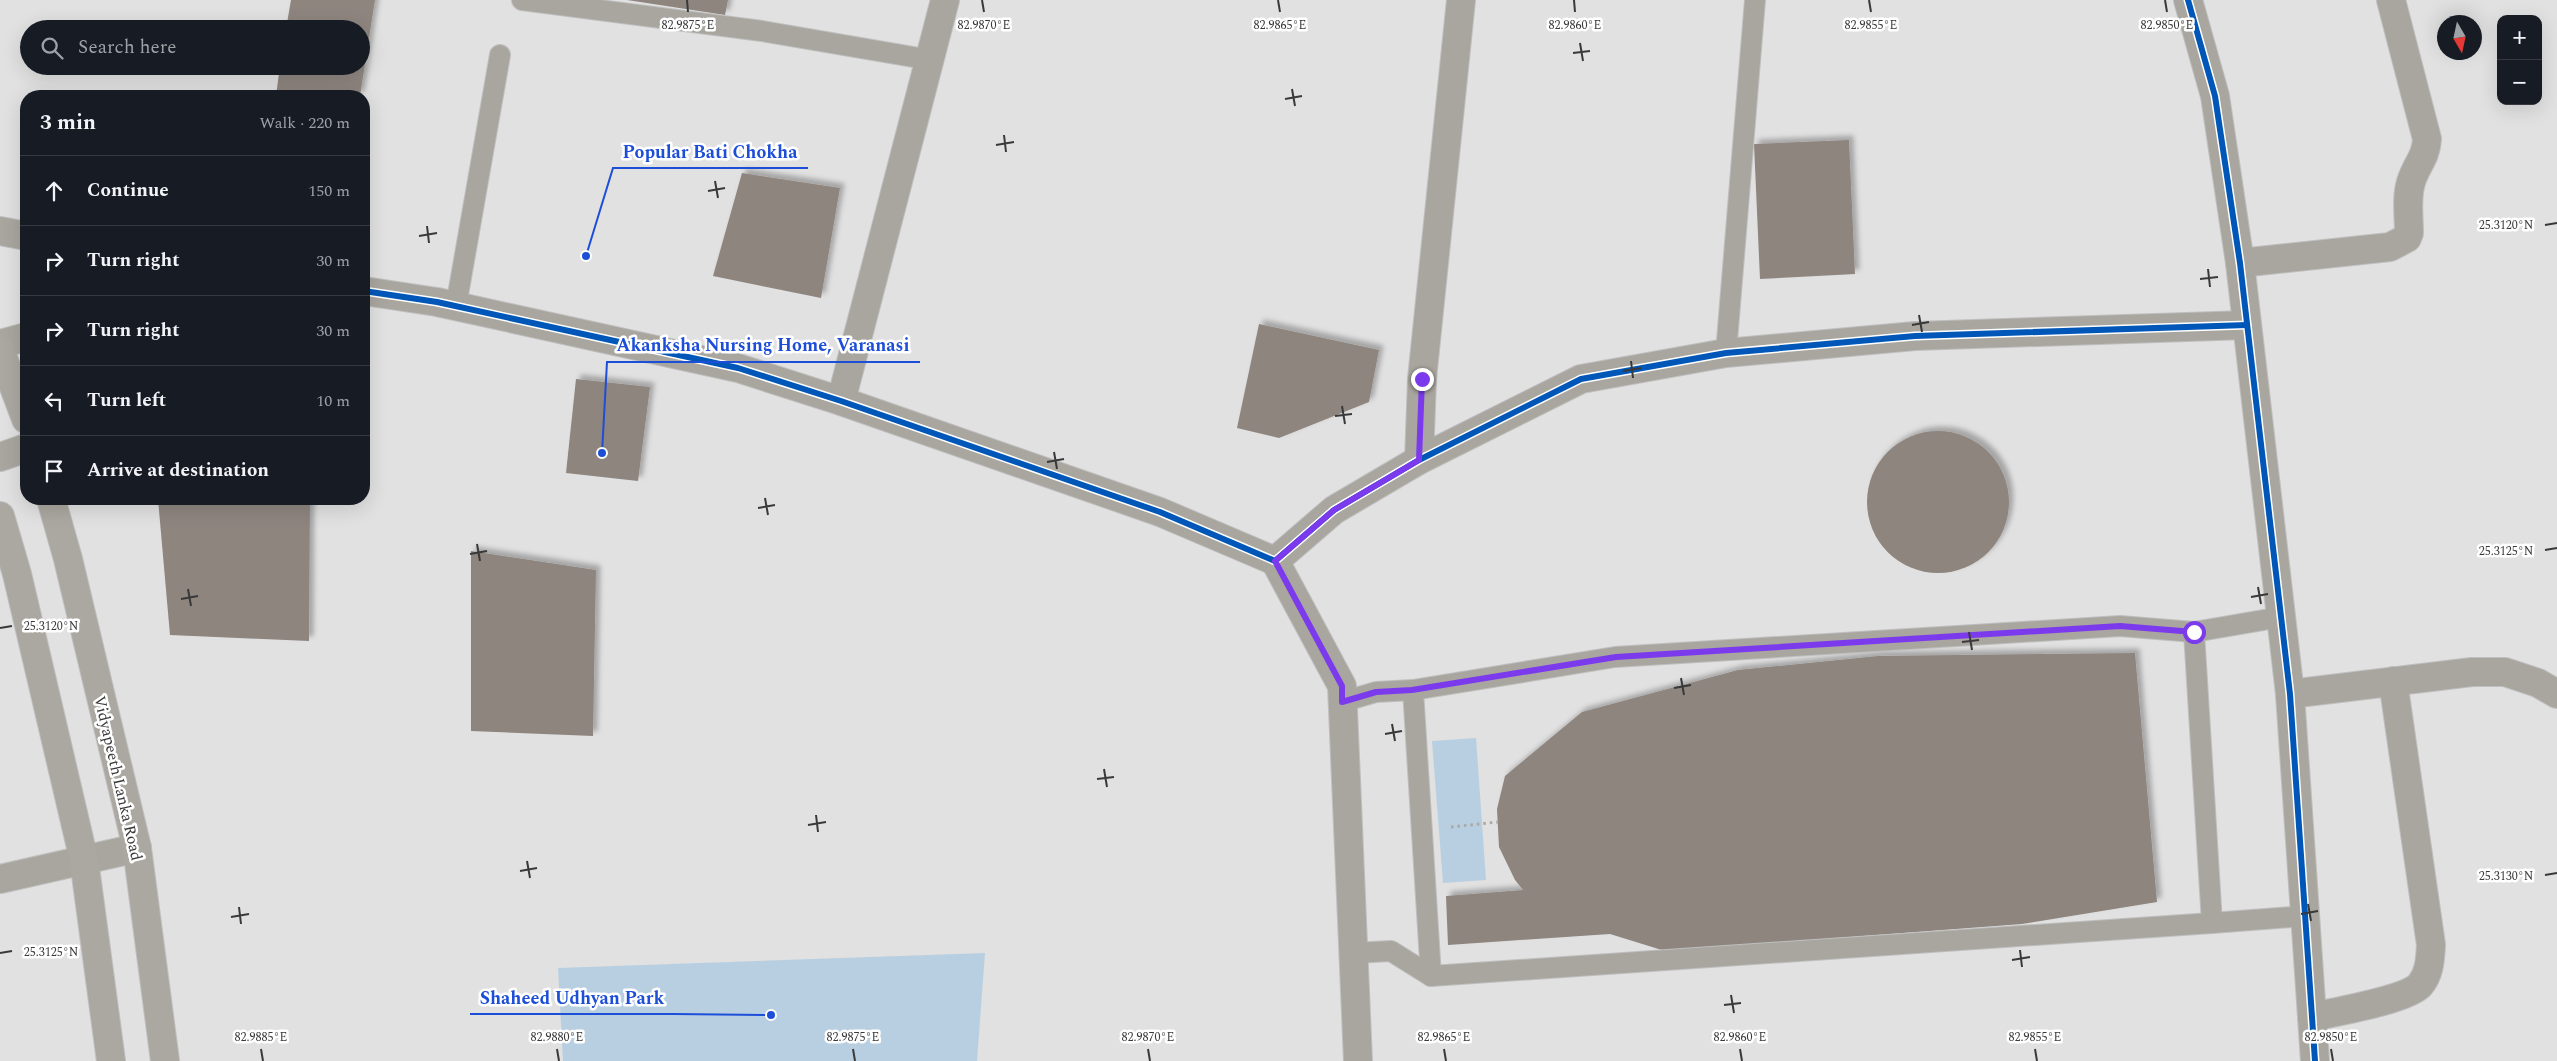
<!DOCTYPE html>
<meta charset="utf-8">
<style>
body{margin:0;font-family:Spectral,serif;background:#242831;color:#f1f3f6}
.controls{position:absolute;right:15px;top:15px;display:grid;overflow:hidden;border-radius:10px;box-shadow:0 5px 20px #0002}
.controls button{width:45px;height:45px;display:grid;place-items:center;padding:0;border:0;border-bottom:1px solid #363941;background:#171b24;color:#f1f3f6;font:25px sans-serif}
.compass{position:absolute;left:2437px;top:15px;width:45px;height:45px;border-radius:50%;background:#171b24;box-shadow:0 5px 20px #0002;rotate:171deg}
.stop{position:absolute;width:15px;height:15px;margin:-11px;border:4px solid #7c3aed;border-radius:50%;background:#fff}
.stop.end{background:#7c3aed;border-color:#fff;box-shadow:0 1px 5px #0008}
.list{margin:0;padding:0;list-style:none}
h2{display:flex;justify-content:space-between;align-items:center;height:65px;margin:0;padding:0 20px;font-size:21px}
h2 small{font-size:16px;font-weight:400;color:#9ea1a6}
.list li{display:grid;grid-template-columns:32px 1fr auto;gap:15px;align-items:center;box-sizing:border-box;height:70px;padding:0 20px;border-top:1px solid #363941}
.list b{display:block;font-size:19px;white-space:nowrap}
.list em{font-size:16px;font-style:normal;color:#9ea1a6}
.icon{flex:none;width:28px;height:28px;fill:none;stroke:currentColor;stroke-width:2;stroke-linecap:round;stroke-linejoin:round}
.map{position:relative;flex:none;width:2557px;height:1061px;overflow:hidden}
.search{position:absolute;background:#171b24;box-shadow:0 5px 20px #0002;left:20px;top:20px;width:350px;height:55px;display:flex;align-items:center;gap:12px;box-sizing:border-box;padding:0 18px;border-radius:28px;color:#9ea1a6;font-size:19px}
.panel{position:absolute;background:#171b24;box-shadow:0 5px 20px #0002;left:20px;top:90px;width:350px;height:415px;border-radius:20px}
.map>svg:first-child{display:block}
.green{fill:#b8cfe2}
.building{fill:#8e857f;filter:url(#shadow)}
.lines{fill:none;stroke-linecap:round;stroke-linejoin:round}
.lane-casing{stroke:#bfbfc0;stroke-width:22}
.street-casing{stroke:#bfbfc0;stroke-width:30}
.primary-casing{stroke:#bfbfc0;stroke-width:30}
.path{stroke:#aaa9a5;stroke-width:3;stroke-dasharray:2.5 4;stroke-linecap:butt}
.lane{stroke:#a8a69e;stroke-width:20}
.street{stroke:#a8a69e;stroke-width:28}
.primary{stroke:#aaa8a0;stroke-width:28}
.cycleway-casing{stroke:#fff;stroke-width:9}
.cycleway{stroke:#0057b8;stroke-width:6}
.route{stroke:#7c3aed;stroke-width:6}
.ticks{fill:none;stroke:#39393a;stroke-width:2}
.labels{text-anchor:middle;stroke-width:5;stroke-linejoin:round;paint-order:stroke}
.street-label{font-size:16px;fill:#39393a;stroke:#fff}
.ticks-label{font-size:12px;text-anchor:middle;fill:#39393a;stroke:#fff;stroke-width:5;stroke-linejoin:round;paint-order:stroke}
.leader{fill:none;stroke:#1d4ed8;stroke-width:2}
.callout-dot{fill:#1d4ed8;stroke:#fff;stroke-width:2}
.callout-label{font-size:18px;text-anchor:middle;font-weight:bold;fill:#1d4ed8;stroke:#fff;stroke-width:5;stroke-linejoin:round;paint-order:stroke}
</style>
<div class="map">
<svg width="2557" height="1061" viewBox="0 0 2557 1061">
<defs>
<filter id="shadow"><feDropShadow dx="4.5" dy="-4.5" stdDeviation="2.5" flood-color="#0004"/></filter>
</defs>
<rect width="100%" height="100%" fill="#e1e1e1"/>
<!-- green -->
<g class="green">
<path d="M1476,738L1486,880L1443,883L1432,741Z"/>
<path d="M985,953L977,1061H563L558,968Z"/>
</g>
<!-- building -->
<g class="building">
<path d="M291,0H375L360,96H276L280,66H361V29H286Z"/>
<path d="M627,0H728L725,15Z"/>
<path d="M1849,140L1855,274L1760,279L1754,144Z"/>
<path d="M742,173L840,188L821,298L713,276Z"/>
<path d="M1259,324L1379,350L1369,402L1279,438L1237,428Z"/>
<path d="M576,379L650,387L638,481L566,473Z"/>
<circle cx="1938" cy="502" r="71"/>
<path d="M158,499H310L309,641L170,635Z"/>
<path d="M471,551L596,570L593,736L471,731Z"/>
<path d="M2135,653L2157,902L2022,924L1665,951L1610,934L1448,945L1446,896L1523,890L1515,880L1499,847L1497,809L1505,776L1582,712L1738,670L1878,656Z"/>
</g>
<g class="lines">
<!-- lane casing -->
<g class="lane-casing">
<g id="lane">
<path d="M522,0L762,31L931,60"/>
<path d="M456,306L500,55"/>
<path d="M1726,353L1755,0"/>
<path d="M2281,617L2194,632L2212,923L2305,916"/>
<path d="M2194,632L2120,626L1615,657L1413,690L1431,976L2212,923"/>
<path d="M1342,702L1376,692L1413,690"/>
<path d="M1354,953L1391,951L1431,976"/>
</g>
</g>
<!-- street casing -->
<g class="street-casing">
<g id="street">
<path d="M2188,0L2215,96L2240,263L2290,694L2315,1061"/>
<path d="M0,231L26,236"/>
<path d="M2240,263L2390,247L2407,238L2409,233C2409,216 2406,198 2411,182C2416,165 2426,158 2427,139L2391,0"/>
<path d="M364,291L437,302L738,368L841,401L1160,512L1275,561L1334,510L1419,460L1581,379L1726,353L1915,336L2247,325"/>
<path d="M0,344L26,337"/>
<path d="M841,401L945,0"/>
<path d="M0,457L26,448"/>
<path d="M1419,460L1422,379L1461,0"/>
<path d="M1275,561L1342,686L1358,1061"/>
<path d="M2290,694L2472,672H2505L2538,683L2557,694"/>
<path d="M0,879L137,848"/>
<path d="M2312,1017C2334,1012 2406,1000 2420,985C2430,973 2430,959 2431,945L2393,681"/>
</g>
</g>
<!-- primary casing -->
<g class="primary-casing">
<g id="primary">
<path d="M0,350L26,419"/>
<path d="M51,499L68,559L137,848L165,1061"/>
<path d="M0,516L17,574L84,860L111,1061"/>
</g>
</g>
<!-- path -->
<path class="path" d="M1451,827L1498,822"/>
<!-- lane -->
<use href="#lane" class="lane"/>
<!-- street -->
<use href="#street" class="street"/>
<!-- primary -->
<use href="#primary" class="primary"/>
<!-- cycleway casing -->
<g class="cycleway-casing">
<g id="cycleway">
<path d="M2188,0L2215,96L2240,263L2290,694L2315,1061"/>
<path d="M364,291L437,302L738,368L841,401L1160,512L1275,561L1334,510L1419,460L1581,379L1726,353L1915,336L2247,325"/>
</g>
</g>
<!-- cycleway -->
<use href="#cycleway" class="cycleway"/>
</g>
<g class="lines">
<!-- route -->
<path class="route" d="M1422,379L1419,460L1334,510L1275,561L1342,686V702L1376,692L1412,690L1616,657L2120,626L2194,632"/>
</g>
<!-- ticks -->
<path class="ticks" d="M687,0L688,12M982,0L984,12M1278,0L1280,12M1574,0L1575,12M1869,0L1871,12M2165,0L2167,12M1580,43L1583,61M1573,53L1590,51M1292,89L1295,106M1285,99L1302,96M1004,135L1006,152M996,145L1014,142M715,181L718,198M708,191L725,188M2545,225L2557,223M427,226L429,243M419,236L437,233M2208,269L2210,287M2200,279L2218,277M1919,315L1922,332M1912,325L1929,322M1631,361L1633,378M1623,371L1641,368M1342,406L1345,424M1335,416L1352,414M1054,452L1057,469M1047,462L1064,459M765,498L768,515M758,508L775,505M477,544L480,561M2545,550L2557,548M470,554L487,551M2258,587L2261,604M188,589L191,606M2251,597L2268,594M181,599L198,596M0,628L12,626M1969,632L1972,650M1962,642L1979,640M1681,678L1684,695M1674,688L1691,685M1392,724L1395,741M1385,734L1402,731M1104,769L1107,787M1097,779L1114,777M816,815L818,832M808,825L826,822M527,861L530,878M520,871L537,868M2545,875L2557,873M2308,904L2311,921M239,907L241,924M2301,914L2318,911M231,917L249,914M2020,950L2022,967M0,953L12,951M2012,960L2030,957M1731,995L1734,1013M1724,1005L1741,1003M261,1049L263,1061M557,1049L559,1061M853,1049L855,1061M1148,1049L1150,1061M1444,1049L1446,1061M1740,1049L1742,1061M2035,1049L2037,1061M2331,1049L2333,1061"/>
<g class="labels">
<!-- street labels -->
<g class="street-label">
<text transform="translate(119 778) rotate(77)" y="6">Vidyapeeth Lanka Road</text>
</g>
</g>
<g class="ticks-label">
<text x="688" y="29">82.9875°E</text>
<text x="984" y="29">82.9870°E</text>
<text x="1280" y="29">82.9865°E</text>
<text x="1575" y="29">82.9860°E</text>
<text x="1871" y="29">82.9855°E</text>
<text x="2167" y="29">82.9850°E</text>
<text x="2506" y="229">25.3120°N</text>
<text x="2506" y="555">25.3125°N</text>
<text x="51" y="630">25.3120°N</text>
<text x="2506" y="880">25.3130°N</text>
<text x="51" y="956">25.3125°N</text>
<text x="261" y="1041">82.9885°E</text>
<text x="557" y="1041">82.9880°E</text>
<text x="853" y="1041">82.9875°E</text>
<text x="1148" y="1041">82.9870°E</text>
<text x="1444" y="1041">82.9865°E</text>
<text x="1740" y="1041">82.9860°E</text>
<text x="2035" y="1041">82.9855°E</text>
<text x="2331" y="1041">82.9850°E</text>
</g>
<!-- callouts -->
<path class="leader" d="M586 256L613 168H808M602 453L607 362H920M771 1015L674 1014H470"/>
<g class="callout-dot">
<circle cx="586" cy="256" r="5"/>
<circle cx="602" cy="453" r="5"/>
<circle cx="771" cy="1015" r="5"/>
</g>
<g class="callout-label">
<text x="710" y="158">Popular Bati Chokha</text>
<text x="763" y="351">Akanksha Nursing Home, Varanasi</text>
<text x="572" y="1004">Shaheed Udhyan Park</text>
</g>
</svg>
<div class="controls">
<button>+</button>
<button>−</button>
</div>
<svg class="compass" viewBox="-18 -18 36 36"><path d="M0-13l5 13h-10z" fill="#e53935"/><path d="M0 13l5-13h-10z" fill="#9ea1a6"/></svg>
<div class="stop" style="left:2194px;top:632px"></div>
<div class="stop end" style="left:1422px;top:379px"></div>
<div class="search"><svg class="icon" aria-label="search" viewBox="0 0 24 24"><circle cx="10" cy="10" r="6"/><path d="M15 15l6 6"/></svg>Search here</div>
<section class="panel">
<h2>3 min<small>Walk · 220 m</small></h2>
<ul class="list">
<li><svg class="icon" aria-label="ahead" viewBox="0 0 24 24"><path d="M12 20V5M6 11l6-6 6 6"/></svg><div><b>Continue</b></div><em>150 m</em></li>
<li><svg class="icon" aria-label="right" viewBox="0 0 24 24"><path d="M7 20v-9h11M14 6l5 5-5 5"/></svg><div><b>Turn right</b></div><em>30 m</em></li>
<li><svg class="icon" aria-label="right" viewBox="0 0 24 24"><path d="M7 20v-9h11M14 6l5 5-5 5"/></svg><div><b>Turn right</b></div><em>30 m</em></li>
<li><svg class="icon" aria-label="left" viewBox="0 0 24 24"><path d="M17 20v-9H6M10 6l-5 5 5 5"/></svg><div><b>Turn left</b></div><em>10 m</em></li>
<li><svg class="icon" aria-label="arrive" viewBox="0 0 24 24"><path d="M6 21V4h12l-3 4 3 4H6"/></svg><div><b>Arrive at destination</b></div></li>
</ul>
</section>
</div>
